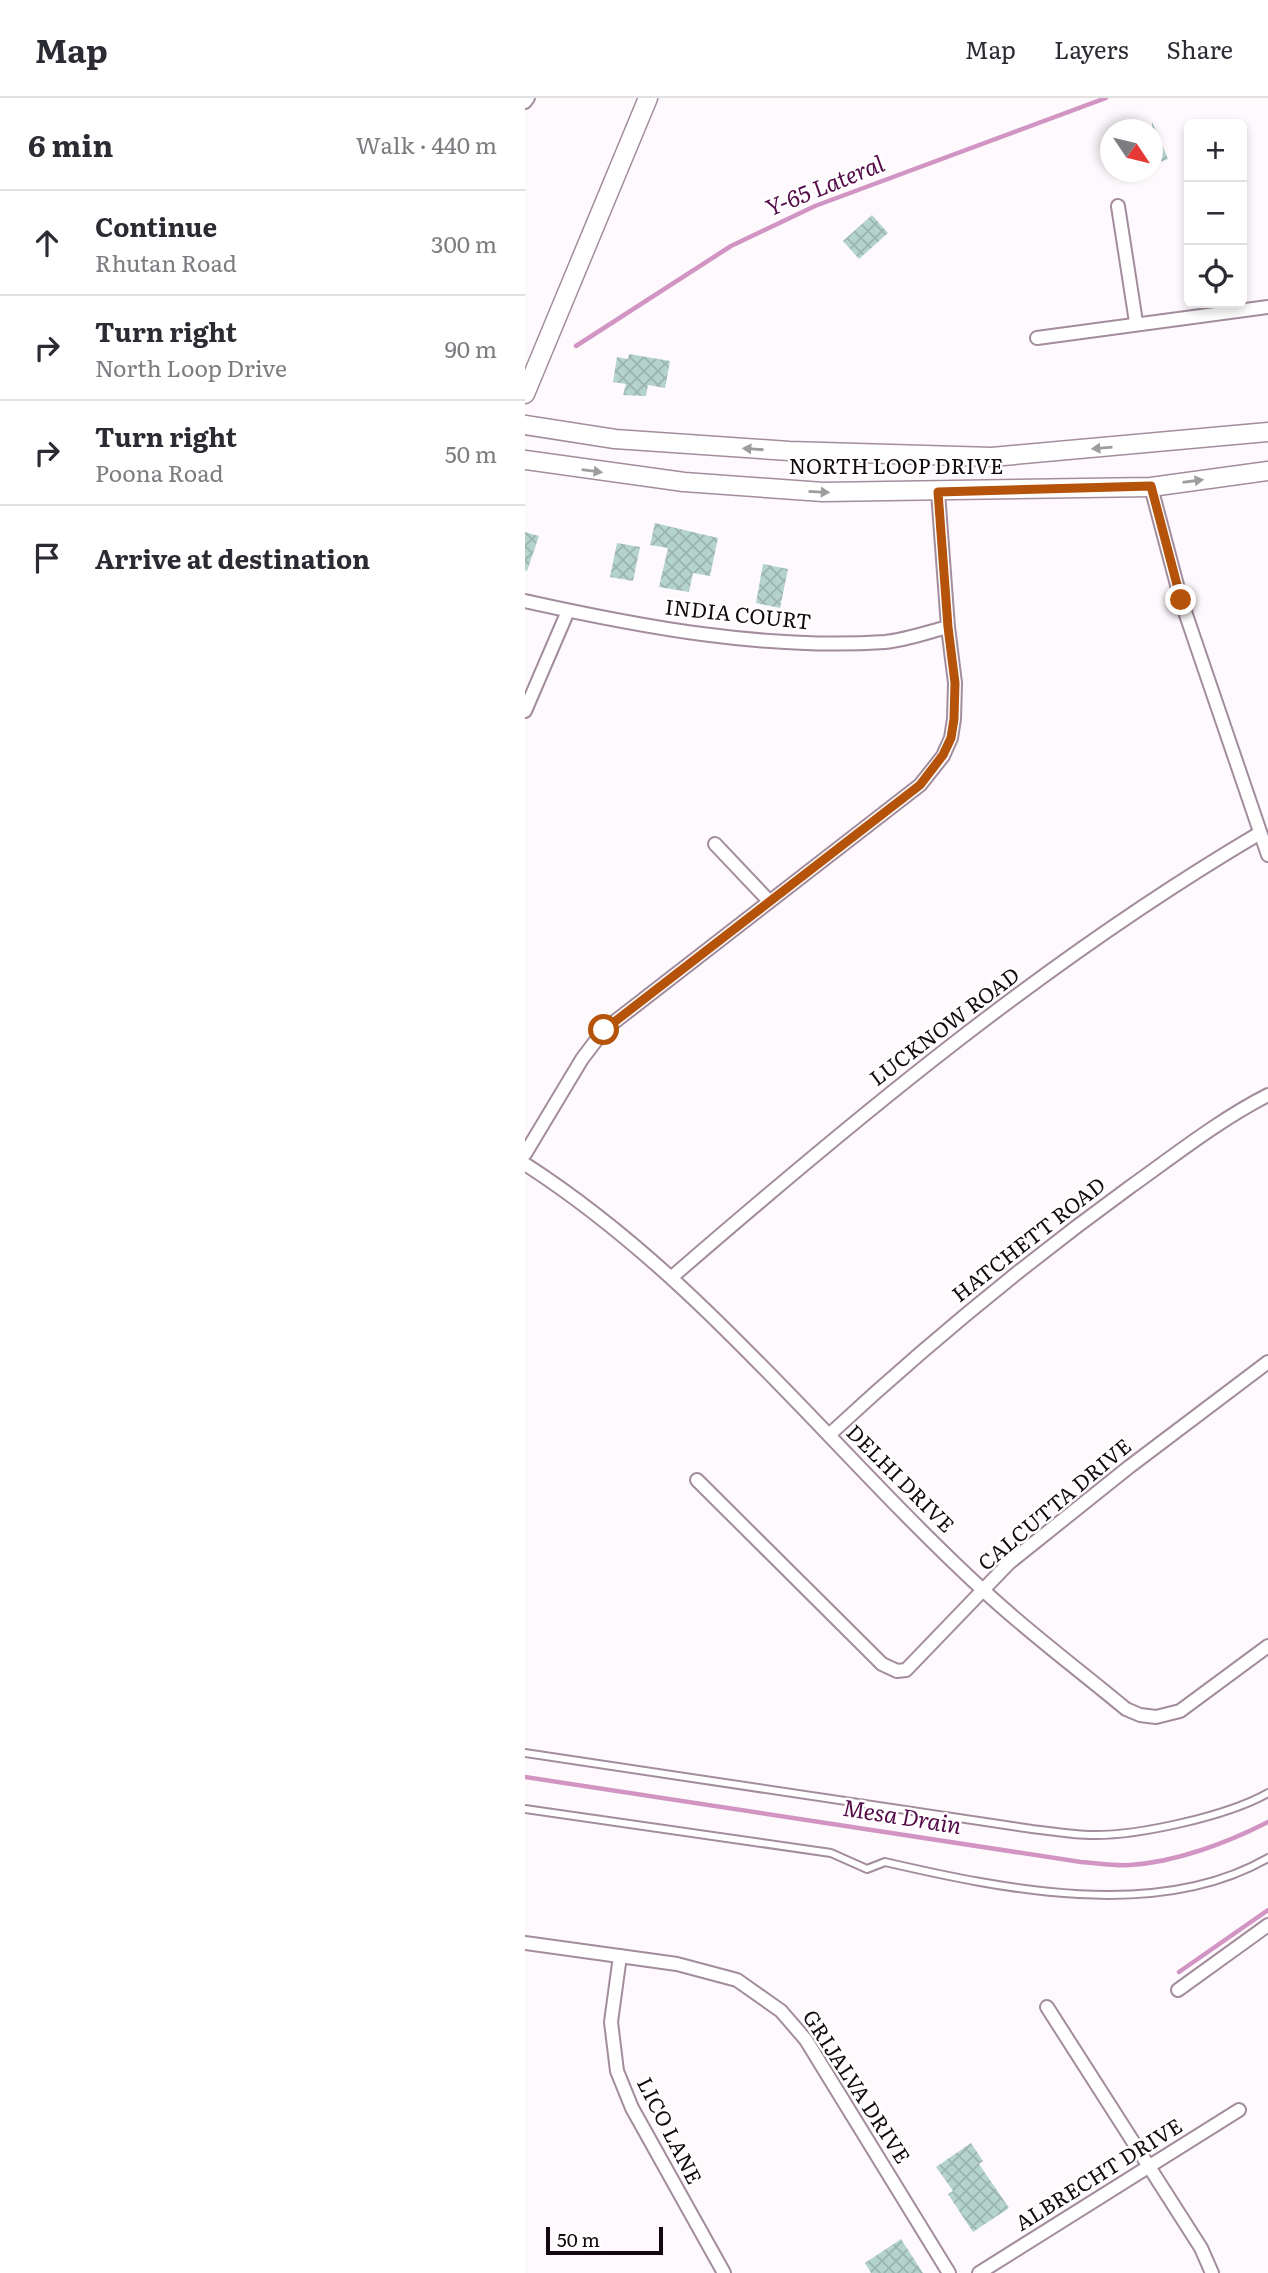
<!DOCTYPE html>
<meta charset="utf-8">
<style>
body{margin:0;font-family:Literata,serif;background:#f2f2f3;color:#2b2b33}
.controls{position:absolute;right:21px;top:21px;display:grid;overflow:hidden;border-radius:10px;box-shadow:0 4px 10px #0003}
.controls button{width:63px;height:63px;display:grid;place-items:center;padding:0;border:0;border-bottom:2px solid #e1e1e2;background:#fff;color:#2b2b33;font:35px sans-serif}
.compass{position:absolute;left:575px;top:21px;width:63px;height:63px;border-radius:50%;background:#fff;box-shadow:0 4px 10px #0003;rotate:125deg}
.scale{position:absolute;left:21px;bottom:18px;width:117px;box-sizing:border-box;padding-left:7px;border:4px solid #120a10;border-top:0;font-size:19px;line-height:24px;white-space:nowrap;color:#120a10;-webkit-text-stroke:5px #fff;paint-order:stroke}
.stop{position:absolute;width:21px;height:21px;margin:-16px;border:5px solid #b45309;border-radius:50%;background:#fff}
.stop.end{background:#b45309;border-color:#fff;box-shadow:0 2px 7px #0008}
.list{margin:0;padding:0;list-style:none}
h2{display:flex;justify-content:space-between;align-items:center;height:91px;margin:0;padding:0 28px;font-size:30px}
h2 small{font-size:23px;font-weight:400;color:#7c7c81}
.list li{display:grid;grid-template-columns:46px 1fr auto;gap:21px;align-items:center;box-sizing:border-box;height:105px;padding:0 28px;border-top:2px solid #e1e1e2}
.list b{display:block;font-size:26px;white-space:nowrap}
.list p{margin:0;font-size:23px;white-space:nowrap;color:#7c7c81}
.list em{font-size:23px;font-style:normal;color:#7c7c81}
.icon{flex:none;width:38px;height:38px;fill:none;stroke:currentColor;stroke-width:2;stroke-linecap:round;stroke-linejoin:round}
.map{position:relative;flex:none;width:743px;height:2175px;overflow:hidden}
header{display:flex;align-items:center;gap:42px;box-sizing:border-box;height:98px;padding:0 35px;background:#fff;border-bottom:2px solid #e1e1e2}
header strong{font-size:33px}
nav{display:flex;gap:38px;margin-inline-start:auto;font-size:24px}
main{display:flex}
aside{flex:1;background:#fff}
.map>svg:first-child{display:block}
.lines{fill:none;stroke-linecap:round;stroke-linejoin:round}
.stream{stroke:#d295c3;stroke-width:4.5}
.building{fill:url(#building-cross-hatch)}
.lane-casing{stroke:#a38d9d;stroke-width:10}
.street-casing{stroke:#a38d9d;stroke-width:16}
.secondary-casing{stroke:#a38d9d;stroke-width:21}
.lane{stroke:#fff;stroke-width:6}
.street{stroke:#fff;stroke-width:12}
.secondary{stroke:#fff;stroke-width:18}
.oneway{fill:#a09d9f}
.route{stroke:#b45309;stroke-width:9}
.labels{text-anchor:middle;stroke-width:5;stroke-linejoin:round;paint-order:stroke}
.street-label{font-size:21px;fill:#120a10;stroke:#fff}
.water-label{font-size:23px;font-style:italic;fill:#540b48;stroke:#fff}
</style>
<header>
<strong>Map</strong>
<nav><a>Map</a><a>Layers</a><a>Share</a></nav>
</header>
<main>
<aside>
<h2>6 min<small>Walk · 440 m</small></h2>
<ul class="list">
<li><svg class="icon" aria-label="ahead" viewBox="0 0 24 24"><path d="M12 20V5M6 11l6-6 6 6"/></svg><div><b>Continue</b><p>Rhutan Road</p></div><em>300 m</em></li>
<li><svg class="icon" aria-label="right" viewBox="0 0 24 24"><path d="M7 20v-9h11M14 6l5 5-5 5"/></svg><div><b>Turn right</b><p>North Loop Drive</p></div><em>90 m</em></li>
<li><svg class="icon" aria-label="right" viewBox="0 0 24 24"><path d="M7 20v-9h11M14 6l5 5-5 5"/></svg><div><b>Turn right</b><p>Poona Road</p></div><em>50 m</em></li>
<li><svg class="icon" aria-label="arrive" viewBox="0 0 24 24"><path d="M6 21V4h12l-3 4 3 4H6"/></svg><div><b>Arrive at destination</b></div></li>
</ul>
</aside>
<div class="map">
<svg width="743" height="2175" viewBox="0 0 743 2175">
<defs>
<pattern id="building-cross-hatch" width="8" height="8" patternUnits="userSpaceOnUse" patternTransform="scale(1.75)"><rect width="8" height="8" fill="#b5d3cd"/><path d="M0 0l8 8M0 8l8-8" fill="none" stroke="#9bb4af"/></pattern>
</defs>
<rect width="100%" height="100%" fill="#fef9fd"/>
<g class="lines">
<!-- stream -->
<g class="stream">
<path d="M51,248L206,148L290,108L581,0"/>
<path d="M0,1679L556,1764C572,1765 589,1768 605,1767C651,1764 702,1745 743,1724"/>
<path d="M654,1874L743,1812"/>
</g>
</g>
<!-- building -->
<g class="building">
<path d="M627,24L643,61L627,67Z"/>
<path d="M347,117L363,135L334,161L318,143Z"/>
<path d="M104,256L145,263L140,290L123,287L121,298L98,297L101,286L88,284L92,259L103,261Z"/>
<path d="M130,425L193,440L185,478L168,475L164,494L134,489L143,450L125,447Z"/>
<path d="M0,434L14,438L2,473L0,472Z"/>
<path d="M92,445L115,449L108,483L85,479Z"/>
<path d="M238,466L263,471L255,510L231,505Z"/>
<path d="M446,2045L458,2063L454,2066L484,2110L448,2134L423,2096L428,2093L411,2069Z"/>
<path d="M376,2141L398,2175H346L340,2165Z"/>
</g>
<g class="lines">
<!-- lane casing -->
<g class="lane-casing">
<g id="lane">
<path d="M0,1655L507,1731C527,1733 547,1737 566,1737C613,1738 702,1718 743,1695"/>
<path d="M0,1711L306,1755L342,1771L360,1764C477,1791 632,1824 743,1760"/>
</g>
</g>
<!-- street casing -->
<g class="street-casing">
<g id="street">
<path d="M0,4L3,0"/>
<path d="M593,108L611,224"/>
<path d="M512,240L743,209"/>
<path d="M626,389L656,502L743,757"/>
<path d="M0,503C117,529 240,552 360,544C381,542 403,534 423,529"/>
<path d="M0,613L43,513"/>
<path d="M190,746L244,803"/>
<path d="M0,1056L57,961L79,932L395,687L418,658L426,640L429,621L430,585L423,529L413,394"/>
<path d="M0,1066C177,1180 305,1351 458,1492C503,1534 553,1571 601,1611L615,1617L631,1619L655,1613L743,1548"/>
<path d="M147,1179C333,1018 523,860 735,735"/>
<path d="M304,1337C400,1248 499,1166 605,1089C650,1057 694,1022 743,997"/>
<path d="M172,1382L357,1566L372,1573L381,1572L484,1465L604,1369L743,1264"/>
<path d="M0,1845L152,1866L212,1882L256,1913L281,1942L424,2175"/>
<path d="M95,1858L86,1924L92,1973L107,2010L199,2175"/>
<path d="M653,1892L743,1827"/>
<path d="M522,1909L676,2150L687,2175"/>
<path d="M454,2175L714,2012"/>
</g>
</g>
<!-- secondary casing -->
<g class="secondary-casing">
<g id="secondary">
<path d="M0,296L123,0"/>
<path d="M0,327L90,341L264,353L467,359L743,334"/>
<path d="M0,362L159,384L298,394L626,389L743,373"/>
</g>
</g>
<!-- lane -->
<use href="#lane" class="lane"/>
<!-- street -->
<use href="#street" class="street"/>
<!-- secondary -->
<use href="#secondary" class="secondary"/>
</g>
<!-- one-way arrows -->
<defs><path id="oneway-solid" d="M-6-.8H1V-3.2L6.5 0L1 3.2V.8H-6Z" transform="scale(1.75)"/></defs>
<g class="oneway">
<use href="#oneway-solid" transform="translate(577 350) rotate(175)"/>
<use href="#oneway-solid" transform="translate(228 351) rotate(-176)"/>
<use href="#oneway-solid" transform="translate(67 373) rotate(7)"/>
<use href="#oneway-solid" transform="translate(668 383) rotate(-8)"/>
<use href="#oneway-solid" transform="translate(294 394) rotate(3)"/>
</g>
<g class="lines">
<!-- route -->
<path class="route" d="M79,932L395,687L418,657L426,640L429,621L430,585L423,529L413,394L626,388L656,502"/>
</g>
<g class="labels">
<!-- street labels -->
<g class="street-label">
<text x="371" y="376">NORTH LOOP DRIVE</text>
<text transform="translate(213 517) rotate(6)" y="7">INDIA COURT</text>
<text transform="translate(420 929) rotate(-37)" y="7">LUCKNOW ROAD</text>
<text transform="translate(504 1142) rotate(-38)" y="7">HATCHETT ROAD</text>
<text transform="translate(375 1381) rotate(45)" y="7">DELHI DRIVE</text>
<text transform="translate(530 1407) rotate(-40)" y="7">CALCUTTA DRIVE</text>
<text transform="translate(331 1989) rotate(57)" y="7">GRIJALVA DRIVE</text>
<text transform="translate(144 2033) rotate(63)" y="7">LICO LANE</text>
<text transform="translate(574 2077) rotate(-32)" y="7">ALBRECHT DRIVE</text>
</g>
<!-- water labels -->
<g class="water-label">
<text transform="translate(300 88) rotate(-22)" y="8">Y-65 Lateral</text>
<text transform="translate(377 1719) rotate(9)" y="8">Mesa Drain</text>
</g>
</g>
</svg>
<div class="controls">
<button>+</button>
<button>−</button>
<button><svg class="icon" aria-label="locate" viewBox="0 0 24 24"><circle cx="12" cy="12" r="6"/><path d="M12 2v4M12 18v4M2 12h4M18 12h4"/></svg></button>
</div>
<svg class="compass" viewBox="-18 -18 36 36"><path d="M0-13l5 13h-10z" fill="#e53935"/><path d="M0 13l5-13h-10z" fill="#7c7c81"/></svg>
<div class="scale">50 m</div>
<div class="stop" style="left:79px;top:932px"></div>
<div class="stop end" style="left:656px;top:502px"></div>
</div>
</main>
